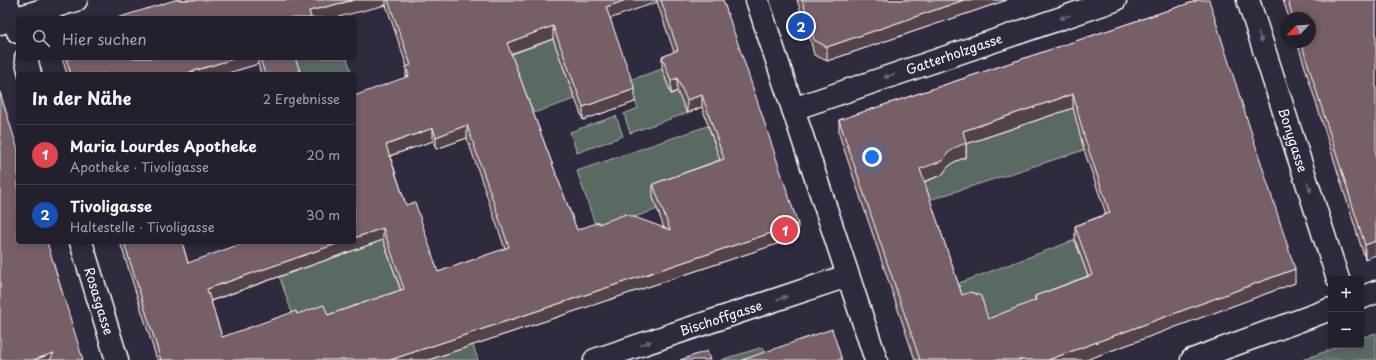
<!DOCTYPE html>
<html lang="de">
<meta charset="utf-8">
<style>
body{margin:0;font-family:"Playpen Sans",sans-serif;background:#2b2836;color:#f1f3f6}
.controls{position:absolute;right:12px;bottom:12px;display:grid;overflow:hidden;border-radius:4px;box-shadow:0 2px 6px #0003}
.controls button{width:36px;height:36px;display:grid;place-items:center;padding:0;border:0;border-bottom:1px solid #403e4a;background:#23202e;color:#f1f3f6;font:20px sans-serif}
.compass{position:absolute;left:1280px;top:12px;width:36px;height:36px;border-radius:50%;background:#23202e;box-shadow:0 2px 6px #0003;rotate:245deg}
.you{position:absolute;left:872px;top:157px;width:14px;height:14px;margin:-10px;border:3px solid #fff;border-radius:50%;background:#1a73e8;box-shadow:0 0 0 6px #1a73e833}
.badge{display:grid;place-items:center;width:26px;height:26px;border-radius:50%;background:#8c9099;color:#fff;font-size:13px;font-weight:700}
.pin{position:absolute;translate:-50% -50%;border:2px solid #fff;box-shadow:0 1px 4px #0006}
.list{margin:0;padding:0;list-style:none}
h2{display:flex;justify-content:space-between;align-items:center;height:52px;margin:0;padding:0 16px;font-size:17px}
h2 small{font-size:13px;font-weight:400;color:#a3a3aa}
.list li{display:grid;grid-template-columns:26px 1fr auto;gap:12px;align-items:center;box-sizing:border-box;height:60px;padding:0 16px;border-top:1px solid #403e4a}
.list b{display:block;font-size:15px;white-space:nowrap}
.list p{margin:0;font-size:13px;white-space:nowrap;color:#a3a3aa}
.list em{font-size:13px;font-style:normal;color:#a3a3aa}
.icon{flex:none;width:22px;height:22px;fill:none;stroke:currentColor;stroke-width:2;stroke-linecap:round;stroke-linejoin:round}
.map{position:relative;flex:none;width:1376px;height:360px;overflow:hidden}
.search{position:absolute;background:#23202e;box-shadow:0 2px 6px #0003;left:16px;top:16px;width:340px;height:44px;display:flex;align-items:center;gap:10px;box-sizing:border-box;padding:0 14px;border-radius:4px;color:#a3a3aa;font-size:15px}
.panel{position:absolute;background:#23202e;box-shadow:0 2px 6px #0003;left:16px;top:72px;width:340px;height:172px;border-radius:4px}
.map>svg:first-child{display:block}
.green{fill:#5a6b62;stroke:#acb5b0}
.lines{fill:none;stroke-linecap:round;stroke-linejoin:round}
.minor-casing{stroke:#fff;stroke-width:25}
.minor{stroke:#2f2a3d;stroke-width:22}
.wall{fill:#665259;stroke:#fff;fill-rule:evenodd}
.shaded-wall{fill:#534249;stroke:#fff}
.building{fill:#775f68;stroke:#fff;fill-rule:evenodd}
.oneway{fill:#6d6a77}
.labels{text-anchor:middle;stroke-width:3.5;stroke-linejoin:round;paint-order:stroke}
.street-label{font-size:13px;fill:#fff;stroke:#2f2a3d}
</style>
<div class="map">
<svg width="1376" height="360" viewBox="0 0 1376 360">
<rect width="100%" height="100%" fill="#2f2a3d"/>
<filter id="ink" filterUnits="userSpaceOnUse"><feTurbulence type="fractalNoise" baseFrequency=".025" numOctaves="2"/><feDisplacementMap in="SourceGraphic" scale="8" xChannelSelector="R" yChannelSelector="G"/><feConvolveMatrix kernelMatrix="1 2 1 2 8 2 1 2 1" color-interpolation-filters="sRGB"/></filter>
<g filter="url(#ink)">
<!-- green -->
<g class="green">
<path d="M553,39L575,99L466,136L507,56Z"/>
<path d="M291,58H347L352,74H296Z"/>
<path d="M662,69L682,89L683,104L687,113L630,133L624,114L638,108L627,81Z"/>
<path d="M1090,102L1083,147L1084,150L926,201L915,179L963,145Z"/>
<path d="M616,116L623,136L577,153L570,132Z"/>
<path d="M713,124V138L734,200L653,197L658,209L597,230L577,171Z"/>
<path d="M383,240L401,293L349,311L296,324L279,276Z"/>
<path d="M1075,240L1094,293L972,339L967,307L954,285Z"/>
<path d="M1376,333V360H1302L1343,345H1361V338Z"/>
<path d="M473,345L478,360H428Z"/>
<path d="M763,347L768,360H721Z"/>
</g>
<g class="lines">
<!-- minor casing -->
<g class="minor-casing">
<g id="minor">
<path d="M6,0L18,32"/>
<path d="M757,0L876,360"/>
<path d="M1248,0L1338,279"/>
<path d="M0,23L76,0"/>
<path d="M26,58L30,74"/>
<path d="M793,109L1115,0"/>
<path d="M81,242L117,360"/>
<path d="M1361,298L1376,292"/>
<path d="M595,360L847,276"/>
<path d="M1192,360L1331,309"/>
</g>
</g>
<!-- minor -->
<use href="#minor" class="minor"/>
</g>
<!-- wall -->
<g class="wall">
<path d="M175,0H723L798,237L428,360H157L120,242H182L188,263L354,242L406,77V67H407L386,5ZM657,2L674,52L662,57V69L671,94L677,91L687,113L702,107L720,160L653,184V197L664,228L599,224L577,230L511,54L553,39L583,120L635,102L610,18ZM467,138L505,249L438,272L406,205L390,156L433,141L436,149ZM383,240L401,290L328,315L222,337L211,301Z"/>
<path d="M797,0H1007L827,61L814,55L810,38Z"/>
<path d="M1199,0L1295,283L1086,360H915L839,134V120ZM1073,108L1084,150L1106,214L1075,226V240L1088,276L1035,296V301L988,319L962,295L924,182L942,175L947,168L954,162L966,157V144Z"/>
<path d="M1283,0H1376L1365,259L1297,42H1310V18H1289Z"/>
<path d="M62,58H295L300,74H261L258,64L225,74H67Z"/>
</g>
<!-- shaded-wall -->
<g class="shaded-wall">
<path d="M354,0H386V5L334,18H309V11Z"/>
<path d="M626,0H657V2L606,20V7Z"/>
<path d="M964,0H1007L827,61V47Z"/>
<path d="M553,26V39L507,55V43Z"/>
<path d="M236,58H258V64L225,74H184Z"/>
<path d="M300,71V74H290Z"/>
<path d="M677,78V91L671,94V81Z"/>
<path d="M635,89V102L583,120V107Z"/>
<path d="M1073,94V108L966,144V157L954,162L947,168L942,175L920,183V169L963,131Z"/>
<path d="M702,95V107L687,113V100Z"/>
<path d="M467,125V138L436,149V137Z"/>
<path d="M433,128V141L386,157V145Z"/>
<path d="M798,224V237L428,360H390Z"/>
<path d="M383,228V240L207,302V289L342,242H354V238Z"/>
<path d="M1376,241V255L1365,259V245Z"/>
<path d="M1295,269V283L1086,360H1048Z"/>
<path d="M54,353V360H33Z"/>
</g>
<!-- building -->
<g class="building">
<path d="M175,0H354L309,11L311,18H117Z"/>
<path d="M388,0H626L606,7L635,89L583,107L553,26L507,43L577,230L599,222V224L626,214L670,230L653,184L724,159L702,95L687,100L677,78L671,81L662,57L678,50L661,0H723L747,70L798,224L390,360H161L124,242H182L188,263L246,242H342L207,289L222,337L296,311L297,314L324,305L328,315L404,289L383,228L354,238V96L409,76L406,67L411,65ZM467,125L509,247L438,272L415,202L406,205L386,145L433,128L436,137Z"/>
<path d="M802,0H964L827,47L814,40L810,24Z"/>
<path d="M1199,0H1209L1295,269L1048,360H920L839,120ZM1073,94L1084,136L1110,213L1075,226L1092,275L1035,296L1036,300L988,319L981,296L971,292L962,295L920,169L942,161L947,154L954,148L966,143L963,131Z"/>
<path d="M1288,0H1376V241L1365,245L1301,42H1310V18H1293Z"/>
<path d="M66,58H236L184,74H71Z"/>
<path d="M260,58H295L300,71L290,74H265Z"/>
<path d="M0,92L18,150V242H47L83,360H50L54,353L33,360H0Z"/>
<path d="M832,329L842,360H742Z"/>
<path d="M707,351L710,360H680Z"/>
</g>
<!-- one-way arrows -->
<defs><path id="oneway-solid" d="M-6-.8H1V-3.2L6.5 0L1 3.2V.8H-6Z"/></defs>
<g class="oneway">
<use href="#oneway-solid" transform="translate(1065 17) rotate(161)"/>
<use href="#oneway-solid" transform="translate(1260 37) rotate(72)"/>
<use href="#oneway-solid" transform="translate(889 76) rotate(161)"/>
<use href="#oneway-solid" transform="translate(1309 187) rotate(72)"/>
<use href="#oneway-solid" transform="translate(782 298) rotate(-18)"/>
<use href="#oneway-solid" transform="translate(646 343) rotate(-18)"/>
</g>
</g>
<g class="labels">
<!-- street labels -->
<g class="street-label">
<text transform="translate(954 54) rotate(-19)" y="5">Gatterholzgasse</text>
<text transform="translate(1293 140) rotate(72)" y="5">Bonygasse</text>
<text transform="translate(99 301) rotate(73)" y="5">Rosasgasse</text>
<text transform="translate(721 318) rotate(-18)" y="5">Bischoffgasse</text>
</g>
</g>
</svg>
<div class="controls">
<button>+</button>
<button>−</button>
</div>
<svg class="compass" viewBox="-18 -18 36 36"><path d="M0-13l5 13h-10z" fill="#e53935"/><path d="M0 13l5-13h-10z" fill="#a3a3aa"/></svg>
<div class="you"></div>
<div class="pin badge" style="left:785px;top:230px;background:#e0444e">1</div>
<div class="pin badge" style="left:801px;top:26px;background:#1a4fb4">2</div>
<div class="search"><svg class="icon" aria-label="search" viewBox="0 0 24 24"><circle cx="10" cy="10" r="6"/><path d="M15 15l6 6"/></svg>Hier suchen</div>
<section class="panel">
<h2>In der Nähe<small>2 Ergebnisse</small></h2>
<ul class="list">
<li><span class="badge" style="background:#e0444e">1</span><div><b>Maria Lourdes Apotheke</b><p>Apotheke · Tivoligasse</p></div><em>20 m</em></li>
<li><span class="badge" style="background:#1a4fb4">2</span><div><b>Tivoligasse</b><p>Haltestelle · Tivoligasse</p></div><em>30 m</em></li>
</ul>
</section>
</div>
